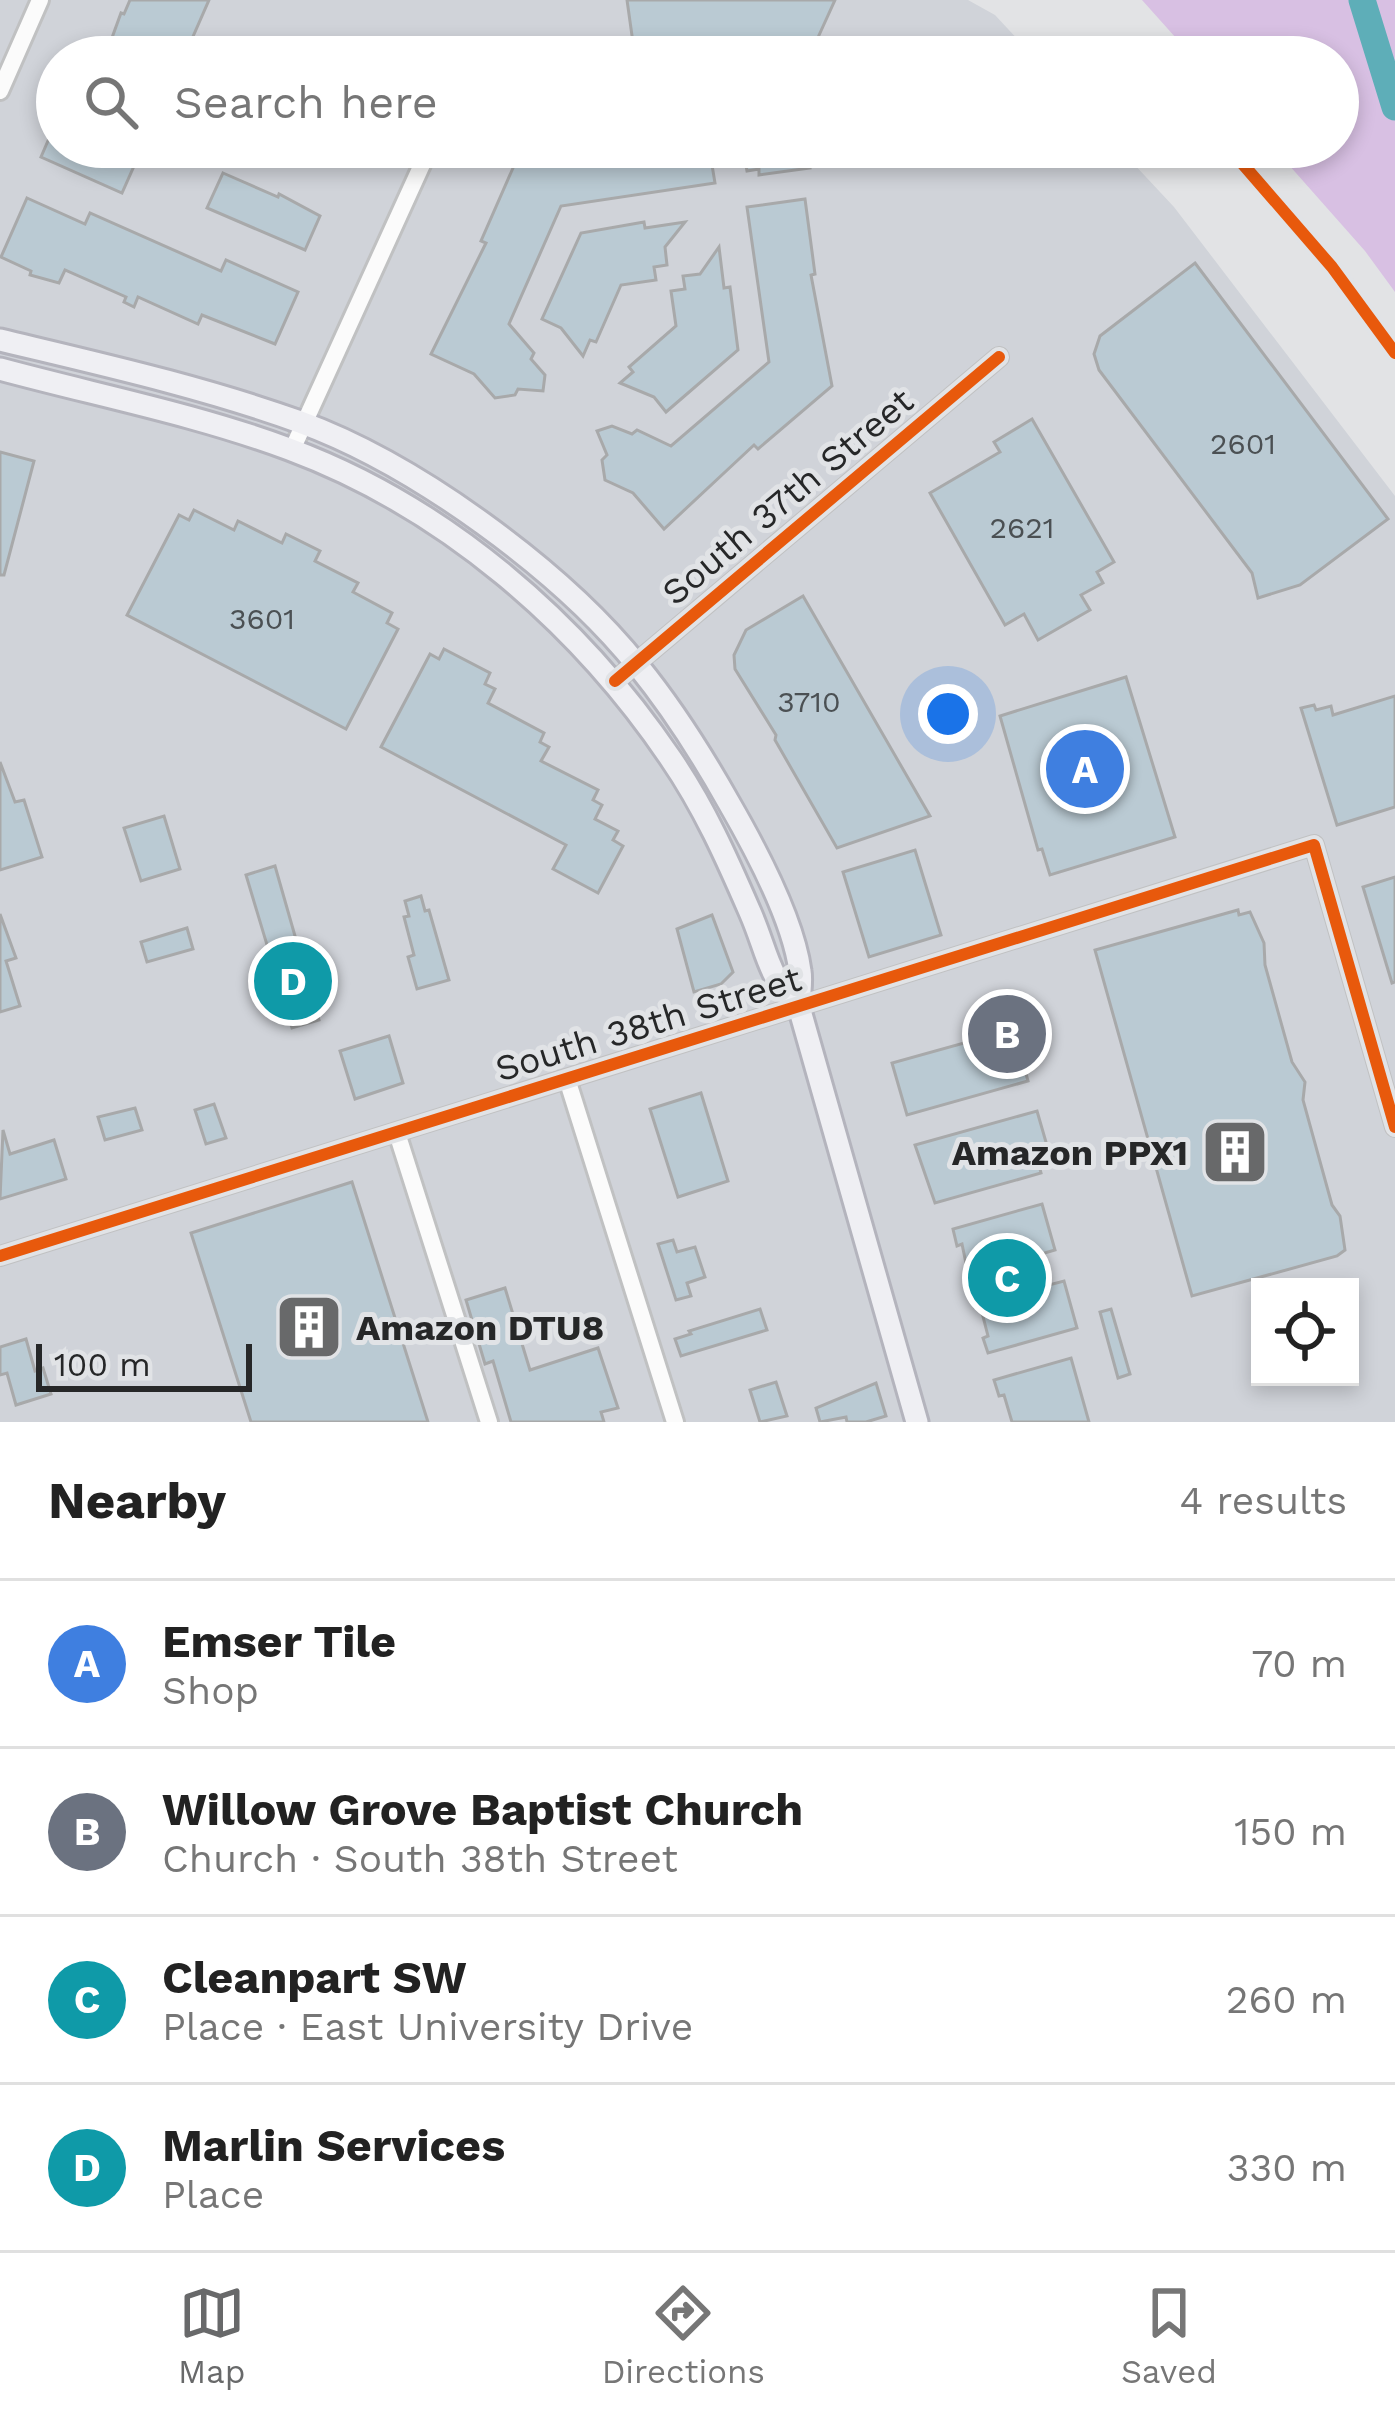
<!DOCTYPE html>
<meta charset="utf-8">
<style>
body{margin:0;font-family:"Work Sans",sans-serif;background:#f6f6f6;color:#222}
.controls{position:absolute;right:36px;bottom:36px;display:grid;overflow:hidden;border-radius:0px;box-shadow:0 6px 18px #0003}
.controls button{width:108px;height:108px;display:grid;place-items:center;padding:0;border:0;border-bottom:3px solid #e0e0e0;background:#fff;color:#222;font:60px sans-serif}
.scale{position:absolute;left:36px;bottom:30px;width:216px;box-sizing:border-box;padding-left:12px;border:6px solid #262728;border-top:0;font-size:33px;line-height:42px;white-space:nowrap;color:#262728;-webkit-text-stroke:9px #e1e3e6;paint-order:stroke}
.you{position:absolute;left:948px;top:714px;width:42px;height:42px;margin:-30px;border:9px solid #fff;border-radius:50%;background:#1a73e8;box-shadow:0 0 0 18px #1a73e833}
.badge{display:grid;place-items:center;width:78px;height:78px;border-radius:50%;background:#68696a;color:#fff;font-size:39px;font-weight:700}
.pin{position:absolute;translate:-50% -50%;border:6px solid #fff;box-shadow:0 3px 12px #0006}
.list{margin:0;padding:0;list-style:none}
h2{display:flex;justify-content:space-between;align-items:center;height:156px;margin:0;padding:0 48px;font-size:51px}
h2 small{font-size:39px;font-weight:400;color:#767676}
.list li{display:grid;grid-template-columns:78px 1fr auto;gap:36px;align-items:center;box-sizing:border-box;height:168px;padding:0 48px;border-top:3px solid #e0e0e0}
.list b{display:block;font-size:45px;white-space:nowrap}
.list p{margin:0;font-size:39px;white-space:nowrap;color:#767676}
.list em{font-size:39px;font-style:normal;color:#767676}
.icon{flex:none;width:66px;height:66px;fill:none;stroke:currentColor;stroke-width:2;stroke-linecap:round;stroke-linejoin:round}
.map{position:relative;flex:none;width:1395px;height:1422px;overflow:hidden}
.search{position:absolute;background:#fff;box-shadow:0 6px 18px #0003;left:36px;right:36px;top:36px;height:132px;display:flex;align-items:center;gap:30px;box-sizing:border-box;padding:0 42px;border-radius:66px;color:#767676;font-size:45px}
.sheet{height:828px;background:#fff}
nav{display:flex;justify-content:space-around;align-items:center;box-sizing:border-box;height:168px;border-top:3px solid #e0e0e0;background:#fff;font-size:33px;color:#767676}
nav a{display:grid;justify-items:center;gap:6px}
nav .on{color:#68696a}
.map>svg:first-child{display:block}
.built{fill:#d0d3d9;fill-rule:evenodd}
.green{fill:#d8c0e3}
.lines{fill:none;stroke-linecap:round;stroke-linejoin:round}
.river{stroke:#5eaeb8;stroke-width:27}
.building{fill:#bacad3;stroke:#a8a9aa;stroke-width:3}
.minor-casing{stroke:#c0c1c2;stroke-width:22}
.major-casing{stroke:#b4b4bd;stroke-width:27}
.minor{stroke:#fbfbfb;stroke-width:16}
.major{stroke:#efeff3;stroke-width:21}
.cycleway-casing{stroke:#e1e3e6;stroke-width:20}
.cycleway{stroke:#e8590c;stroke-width:12}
.labels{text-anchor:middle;stroke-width:10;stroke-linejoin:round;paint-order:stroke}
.number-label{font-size:30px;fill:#4b5053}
.street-label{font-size:36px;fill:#262728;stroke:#e1e3e6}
.poi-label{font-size:36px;font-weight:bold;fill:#262728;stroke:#e1e3e6;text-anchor:end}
</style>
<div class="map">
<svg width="1395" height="1422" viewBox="0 0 1395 1422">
<rect width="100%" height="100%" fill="#e2e3e5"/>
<!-- built -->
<path class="built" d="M0,0H968L995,15L1034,57H57V147H1118L1174,207L1395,496V1422H0ZM1260,1287H1350V1377H1260Z"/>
<!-- green -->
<path class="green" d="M1142,0H1395V292L1365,251L1273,147H1338V57H1193Z"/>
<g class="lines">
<!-- river -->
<path class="river" d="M1362,0L1395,107"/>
</g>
<!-- building -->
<g class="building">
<path d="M130,0H209L184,57H105L121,13L124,14Z"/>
<path d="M627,0H835L815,44L728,57H635Z"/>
<path d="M57,120V147H124L123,151L138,157L122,193L41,157Z"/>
<path d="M557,147L570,150L709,147L715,183L561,206L509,324L534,353L531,359L545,375L543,391L518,389L515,395L495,398L474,374L431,354L486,243L481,241L520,152Z"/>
<path d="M738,147H807L810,168L759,175V169L747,171L745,160L740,161Z"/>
<path d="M223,173L278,197L279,194L320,216L305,250L207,208Z"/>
<path d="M27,198L85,224L90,213L221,271L226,260L298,292L275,344L202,315L198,324L138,297L134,307L124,302L126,297L65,270L59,283L30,275L31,271L1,257Z"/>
<path d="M805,199L815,274L811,275L832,386L758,449L754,445L664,529L633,493L605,480L602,460L607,455L597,431L612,426L632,434L637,430L671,446L769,362L747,207Z"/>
<path d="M644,222L645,228L685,222L665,247L667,265L654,267L656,280L621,285L596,342L590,340L583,356L561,328L542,319L581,233Z"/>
<path d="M719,247L724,288L730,287L738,350L666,412L654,397L620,383L633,372L629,367L676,326L671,291L685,289L683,276L700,274Z"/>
<path d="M1195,263L1388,519L1300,585L1258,598L1252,573L1099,370L1094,354L1100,336Z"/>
<path d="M1032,419L1114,562L1097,572L1103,583L1081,595L1090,610L1038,640L1024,614L1005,625L930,493L1000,452L994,442Z"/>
<path d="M0,452L34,461L4,575H0Z"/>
<path d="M194,510L234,530L238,521L282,543L286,534L320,551L315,561L358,583L353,592L392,613L387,623L398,629L346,729L127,615L179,515L189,520Z"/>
<path d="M803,596L930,816L837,848L775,740L776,735L735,669L734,655L746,630Z"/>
<path d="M444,649L490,673L485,684L495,689L488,703L544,733L540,742L549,747L541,761L598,790L593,800L602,805L595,819L618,831L613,840L623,846L598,893L553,869L566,845L381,747L430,654L439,659Z"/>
<path d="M1126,677L1175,837L1050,875L1042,849L1038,850L1000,716Z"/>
<path d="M1395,696V807L1337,825L1301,708L1314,705L1316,710L1331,706L1333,715Z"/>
<path d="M0,762L15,802L24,800L42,857L0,870Z"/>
<path d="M164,816L180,869L141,881L124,828Z"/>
<path d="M915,850L941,935L869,957L843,872Z"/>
<path d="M275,866L319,1020L292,1028L246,875Z"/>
<path d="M1395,877V982L1392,983L1363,887Z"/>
<path d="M421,896L425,911L429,910L449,980L417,989L408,957L414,955L404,917L409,916L405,901Z"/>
<path d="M1238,910L1239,915L1250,912L1264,943L1265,965L1292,1062L1305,1082L1303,1100L1332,1205L1340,1216L1345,1250L1337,1256L1192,1296L1095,950Z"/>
<path d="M0,914L16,958L6,961L20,1006L0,1012Z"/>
<path d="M712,915L733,972L721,984L694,992L677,929Z"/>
<path d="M187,928L193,949L147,962L141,942Z"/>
<path d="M1014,1029L1028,1081L907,1115L892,1063Z"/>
<path d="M389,1036L403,1083L355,1099L340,1051Z"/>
<path d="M701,1093L728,1181L678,1197L650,1109Z"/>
<path d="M214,1104L226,1138L206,1144L195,1110Z"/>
<path d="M135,1108L142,1130L105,1140L98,1117Z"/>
<path d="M1037,1111L1048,1149L1036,1153L1041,1173L935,1203L915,1145Z"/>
<path d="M3,1130L10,1154L54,1140L66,1179L0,1199Z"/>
<path d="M352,1182L428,1422H251L191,1233Z"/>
<path d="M1042,1204L1055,1250L1041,1254L1049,1285L1064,1281L1077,1328L988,1353L983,1338L988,1336L980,1305L975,1307L962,1244L957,1246L953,1229Z"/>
<path d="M673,1240L677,1252L695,1247L705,1277L687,1283L691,1296L676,1300L658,1244Z"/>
<path d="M505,1288L530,1370L598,1348L618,1408L601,1412L604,1422H511L493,1361L485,1364L466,1300Z"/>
<path d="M760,1309L767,1330L681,1356L675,1339L691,1334L689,1331Z"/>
<path d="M1111,1309L1130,1374L1118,1378L1100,1312Z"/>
<path d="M26,1339L35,1371L43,1368L51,1394L16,1405L7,1373L0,1375V1347Z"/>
<path d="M1071,1358L1089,1422H1012L1004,1395L999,1396L994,1380Z"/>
<path d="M776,1382L787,1416L760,1422L750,1390Z"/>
<path d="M876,1383L886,1416L866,1422H847L846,1417L820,1422L816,1408Z"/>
</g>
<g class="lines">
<!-- minor casing -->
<g class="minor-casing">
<g id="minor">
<path d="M0,91L40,0"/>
<path d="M292,450L430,147"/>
<path d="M615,681L999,357"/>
<path d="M567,1079L675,1422"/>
<path d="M397,1133L489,1422"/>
<path d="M0,1256L1314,845L1395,1127"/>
</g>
</g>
<!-- major casing -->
<g class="major-casing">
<g id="major">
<path d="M0,340C100,364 203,387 300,422C415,464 561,570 638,666C673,709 702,755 729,803C755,848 793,918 800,971C802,982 799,995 799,1007L917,1422"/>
<path d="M0,369C96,395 195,414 289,449C445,507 579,623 671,759C704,807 727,859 750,912C768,953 766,974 799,1007"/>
</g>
</g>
<!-- minor -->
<use href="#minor" class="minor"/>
<!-- major -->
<use href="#major" class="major"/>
<!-- cycleway casing -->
<g class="cycleway-casing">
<g id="cycleway">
<path d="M1228,147L1332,267L1395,353"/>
<path d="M615,681L999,357"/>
<path d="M0,1256L1314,845L1395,1127"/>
</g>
</g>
<!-- cycleway -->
<use href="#cycleway" class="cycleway"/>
</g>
<!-- icons -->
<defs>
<g id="building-square" transform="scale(3.45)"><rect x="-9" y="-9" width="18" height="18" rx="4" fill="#68696a" stroke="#e1e3e6"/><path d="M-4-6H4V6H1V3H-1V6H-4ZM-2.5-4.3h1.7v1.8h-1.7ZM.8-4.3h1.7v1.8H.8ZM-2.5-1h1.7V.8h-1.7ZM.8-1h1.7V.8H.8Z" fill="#fff"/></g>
</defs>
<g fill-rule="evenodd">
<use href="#building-square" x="1235" y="1152"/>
<use href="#building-square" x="309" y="1327"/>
</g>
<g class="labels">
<!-- number labels -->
<g class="number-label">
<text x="1243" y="454">2601</text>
<text x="1022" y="538">2621</text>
<text x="262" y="629">3601</text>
<text x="809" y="712">3710</text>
</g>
<!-- street labels -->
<g class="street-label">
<text transform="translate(787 496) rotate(-40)" y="13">South 37th Street</text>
<text transform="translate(648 1023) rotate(-17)" y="13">South 38th Street</text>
</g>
<!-- poi labels -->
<g class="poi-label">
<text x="1188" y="1165">Amazon PPX1</text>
<text x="356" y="1340" text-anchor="start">Amazon DTU8</text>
</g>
</g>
</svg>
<div class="controls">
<button><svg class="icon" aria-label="locate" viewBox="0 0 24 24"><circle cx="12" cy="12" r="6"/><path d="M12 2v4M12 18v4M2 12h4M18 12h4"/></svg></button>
</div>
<div class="scale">100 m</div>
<div class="you"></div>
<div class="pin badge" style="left:1085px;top:769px;background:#3f7fe0">A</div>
<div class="pin badge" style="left:1007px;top:1034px;background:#6b7280">B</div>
<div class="pin badge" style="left:1007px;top:1278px;background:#0f9aa8">C</div>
<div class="pin badge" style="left:293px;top:981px;background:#0f9aa8">D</div>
<div class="search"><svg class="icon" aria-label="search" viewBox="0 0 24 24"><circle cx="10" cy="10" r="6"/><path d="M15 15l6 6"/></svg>Search here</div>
</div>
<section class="sheet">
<h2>Nearby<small>4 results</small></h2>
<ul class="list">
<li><span class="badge" style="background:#3f7fe0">A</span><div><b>Emser Tile</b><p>Shop</p></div><em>70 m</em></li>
<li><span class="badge" style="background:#6b7280">B</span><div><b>Willow Grove Baptist Church</b><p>Church · South 38th Street</p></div><em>150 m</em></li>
<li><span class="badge" style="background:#0f9aa8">C</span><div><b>Cleanpart SW</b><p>Place · East University Drive</p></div><em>260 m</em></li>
<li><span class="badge" style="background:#0f9aa8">D</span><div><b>Marlin Services</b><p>Place</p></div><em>330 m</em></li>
</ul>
</section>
<nav>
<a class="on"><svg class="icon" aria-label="map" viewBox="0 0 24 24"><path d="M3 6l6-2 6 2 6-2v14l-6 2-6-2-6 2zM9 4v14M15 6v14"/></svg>Map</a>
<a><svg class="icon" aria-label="directions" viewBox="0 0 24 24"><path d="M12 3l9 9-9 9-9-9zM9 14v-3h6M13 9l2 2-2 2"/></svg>Directions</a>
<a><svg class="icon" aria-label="saved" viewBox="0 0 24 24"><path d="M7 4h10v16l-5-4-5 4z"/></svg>Saved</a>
</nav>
